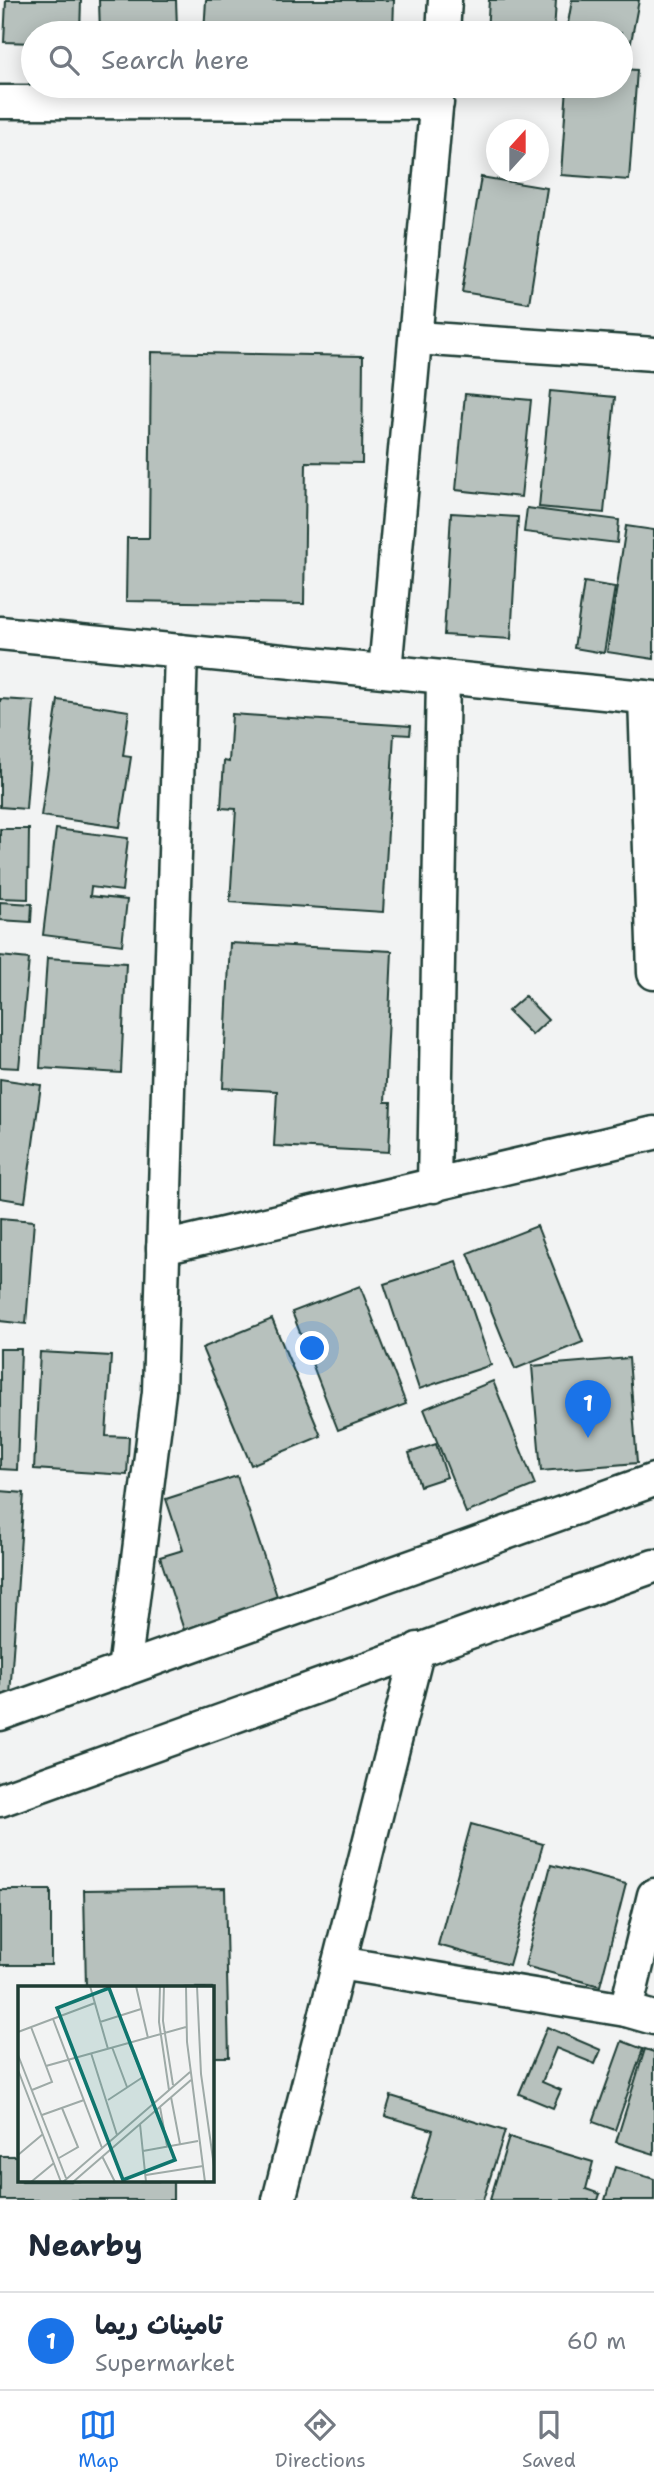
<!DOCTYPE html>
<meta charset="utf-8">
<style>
body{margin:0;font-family:"Shantell Sans","Playpen Sans Arabic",sans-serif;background:#f2f2f3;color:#1f2937}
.compass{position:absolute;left:486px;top:119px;width:63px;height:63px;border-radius:50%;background:#fff;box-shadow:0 4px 18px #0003;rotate:21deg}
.you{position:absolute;left:313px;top:1349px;width:24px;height:24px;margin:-18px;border:5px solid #fff;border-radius:50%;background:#1a73e8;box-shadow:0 0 0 10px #1a73e833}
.badge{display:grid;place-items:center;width:46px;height:46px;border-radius:50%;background:#1a73e8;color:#fff;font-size:23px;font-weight:700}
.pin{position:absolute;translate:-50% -58px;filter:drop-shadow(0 2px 4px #0008)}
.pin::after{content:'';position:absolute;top:37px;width:24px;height:21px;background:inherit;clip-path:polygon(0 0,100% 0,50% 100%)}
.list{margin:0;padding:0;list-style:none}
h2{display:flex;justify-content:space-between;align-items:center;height:91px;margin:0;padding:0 28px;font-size:30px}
h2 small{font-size:23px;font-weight:400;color:#747a83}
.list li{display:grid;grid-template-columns:46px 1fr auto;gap:21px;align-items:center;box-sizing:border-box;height:98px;padding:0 28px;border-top:2px solid #e0e1e3}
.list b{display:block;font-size:26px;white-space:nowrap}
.list p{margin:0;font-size:23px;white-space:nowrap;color:#747a83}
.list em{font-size:23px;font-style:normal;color:#747a83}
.icon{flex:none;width:38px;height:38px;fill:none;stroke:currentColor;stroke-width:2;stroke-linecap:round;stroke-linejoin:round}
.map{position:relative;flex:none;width:654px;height:2200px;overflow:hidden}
.search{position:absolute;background:#fff;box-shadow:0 4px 18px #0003;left:21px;right:21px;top:21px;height:77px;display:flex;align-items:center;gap:18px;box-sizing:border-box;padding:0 24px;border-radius:38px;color:#747a83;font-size:26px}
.sheet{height:189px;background:#fff}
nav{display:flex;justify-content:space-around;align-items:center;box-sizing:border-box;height:98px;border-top:2px solid #e0e1e3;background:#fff;font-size:19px;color:#747a83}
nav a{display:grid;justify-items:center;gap:4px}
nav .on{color:#1a73e8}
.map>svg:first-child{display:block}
.building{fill:#b7c1bd;stroke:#1f3d34;stroke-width:2}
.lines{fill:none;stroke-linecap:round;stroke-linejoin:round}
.street-casing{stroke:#1f3d34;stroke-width:37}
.street{stroke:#fff;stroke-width:32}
.inset-road{fill:none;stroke:#9eaaa7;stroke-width:2}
.view{fill:#0f766e;fill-opacity:0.15;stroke:#0f766e;stroke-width:3.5}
.inset-edge{fill:none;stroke:#1f3d34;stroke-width:3.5}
</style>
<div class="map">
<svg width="654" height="2200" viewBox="0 0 654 2200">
<rect width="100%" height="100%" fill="#f2f3f3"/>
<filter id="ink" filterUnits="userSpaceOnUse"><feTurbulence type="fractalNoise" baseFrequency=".0143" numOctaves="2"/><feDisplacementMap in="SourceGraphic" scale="14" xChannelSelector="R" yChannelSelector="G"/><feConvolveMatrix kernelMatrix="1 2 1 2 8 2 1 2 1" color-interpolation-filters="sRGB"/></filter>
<g filter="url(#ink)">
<!-- building -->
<g class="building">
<path d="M6,0H81L80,33H33V43L4,42Z"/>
<path d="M99,0H176L177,27L117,28V33H100Z"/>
<path d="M206,0H394L393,33H204Z"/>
<path d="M489,0H556L554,33H487Z"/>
<path d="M572,0H639L631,42L621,39V33H589L567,29Z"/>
<path d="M621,69L637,70L629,180L561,175L567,86H621Z"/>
<path d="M481,177L547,188L529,303L462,292Z"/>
<path d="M151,352L363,356L362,463L306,462L304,604L126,601L127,538H149Z"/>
<path d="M550,391L615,397L604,513L539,507Z"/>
<path d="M465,394L531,400L521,497L456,490Z"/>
<path d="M527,508L619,520L617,543L524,532Z"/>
<path d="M451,513L518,517L511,639L444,635Z"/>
<path d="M626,526L654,530V659L607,652Z"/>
<path d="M584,582L615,587L604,653L574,648Z"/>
<path d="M0,699L34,701L26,809L0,807Z"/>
<path d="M58,700L129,711L123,756L131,757L120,827L41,816Z"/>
<path d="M232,714L411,726L410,735L394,734L383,912L230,902L236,809L221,808L224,761L229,762Z"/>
<path d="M0,829H29L28,899L0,898Z"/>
<path d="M56,829L128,838L122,891L91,887L90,896L127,900L122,945L43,935Z"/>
<path d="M0,902L32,904L31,922L0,920Z"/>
<path d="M230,943L392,951L385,1102H391L389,1152L274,1146L277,1091L223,1088Z"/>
<path d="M0,956L29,959L19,1068L0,1067Z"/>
<path d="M47,958L126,963L121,1073L40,1068Z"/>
<path d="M525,996L548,1020L532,1035L508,1011Z"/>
<path d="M0,1079L41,1085L25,1202L0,1198Z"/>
<path d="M0,1218L34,1221L26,1324L0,1321Z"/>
<path d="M537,1226L583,1342L515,1369L468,1253Z"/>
<path d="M456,1261L491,1365L419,1389L384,1284Z"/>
<path d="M360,1286L406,1404L338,1430L292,1312Z"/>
<path d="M272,1319L321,1436L251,1465L202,1348Z"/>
<path d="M0,1349H21L17,1470L0,1469Z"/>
<path d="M40,1352L111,1356L106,1436L129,1437L127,1475L34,1469Z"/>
<path d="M629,1358L637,1463L541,1471L532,1366Z"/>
<path d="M493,1381L535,1485L466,1513L424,1409Z"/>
<path d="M436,1444L447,1477L420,1486L409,1453Z"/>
<path d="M237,1476L278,1599L184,1630L160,1557L183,1550L166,1499Z"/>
<path d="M0,1491L24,1493L9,1710L0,1709Z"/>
<path d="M471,1824L543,1844L509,1965L438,1945Z"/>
<path d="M551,1865L626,1884L600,1986L525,1966Z"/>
<path d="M225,1888L229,2057H212V1988H86L84,1890Z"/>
<rect x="0" y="1890" width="51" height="75"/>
<path d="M547,2027L601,2050L595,2064L556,2048L542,2082L561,2090L553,2108L519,2094Z"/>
<path d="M622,2041L643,2049L615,2130L593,2122Z"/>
<path d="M645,2049L654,2052V2154L616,2142Z"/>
<path d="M391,2096L505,2131L483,2200H412L433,2130L385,2116Z"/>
<path d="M509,2137L593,2162L586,2189L600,2194L598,2200H490Z"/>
<path d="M0,2156H19V2181H173V2200H0Z"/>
<path d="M615,2167L654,2179V2200H605Z"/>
</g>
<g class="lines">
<!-- street casing -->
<g class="street-casing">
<g id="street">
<path d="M443,33L445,0"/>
<path d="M0,102L437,103"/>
<path d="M416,338L654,354"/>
<path d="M0,633L654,698"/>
<path d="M385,671L438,86"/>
<path d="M645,697L654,973"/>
<path d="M434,1186L443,677"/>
<path d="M163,1248L654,1133"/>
<path d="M124,1670L159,1392L181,651"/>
<path d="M0,1714L654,1480"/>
<path d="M0,1800L654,1566"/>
<path d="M339,1963L626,2010L654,2018"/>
<path d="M626,2010L654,1895"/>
<path d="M279,2200L418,1649"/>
</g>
</g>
<!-- street -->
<use href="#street" class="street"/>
</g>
</g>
<!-- overview -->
<g transform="translate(18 1986)">
<rect width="196" height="196" fill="#f2f3f3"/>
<path class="inset-road" d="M72,0L90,63M118,0L130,52M142,0L141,36L151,104M146,0L145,35L155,99M168,0L169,56L187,196M179,0L183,88L196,180M35,33L84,162M82,36L123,23M13,41L28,80M0,46L77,17M111,57L136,117M94,61L109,101M73,67L99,149M0,69L48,192M0,84L43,196M14,104L34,96L28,80L168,41M153,111L162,158M90,114L125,91M142,121L149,160M24,129L66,114M122,138L128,196M125,165L180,155M0,169L25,148M84,170L97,196M41,172L60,161L44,122M128,189L185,180M13,196L36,177M45,196L172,86M55,196L173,94"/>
<path class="view" d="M91,2L157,174L105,194L39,22Z"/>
<rect width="196" height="196" class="inset-edge"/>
</g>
</svg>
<svg class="compass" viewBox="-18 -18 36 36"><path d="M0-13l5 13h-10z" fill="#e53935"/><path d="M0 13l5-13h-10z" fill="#747a83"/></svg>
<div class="you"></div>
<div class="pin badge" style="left:588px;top:1438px">1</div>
<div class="search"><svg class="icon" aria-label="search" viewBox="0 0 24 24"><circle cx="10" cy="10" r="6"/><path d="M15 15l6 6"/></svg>Search here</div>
</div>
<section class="sheet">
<h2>Nearby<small></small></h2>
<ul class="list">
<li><span class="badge">1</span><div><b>تاميناث ريما</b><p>Supermarket</p></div><em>60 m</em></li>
</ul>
</section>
<nav>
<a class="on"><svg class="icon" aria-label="map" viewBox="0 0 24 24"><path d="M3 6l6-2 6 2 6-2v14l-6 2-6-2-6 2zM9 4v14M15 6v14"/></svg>Map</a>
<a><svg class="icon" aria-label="directions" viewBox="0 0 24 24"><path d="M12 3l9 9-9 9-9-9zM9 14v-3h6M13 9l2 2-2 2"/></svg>Directions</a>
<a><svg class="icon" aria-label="saved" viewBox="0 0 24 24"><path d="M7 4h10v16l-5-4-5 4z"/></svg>Saved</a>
</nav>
